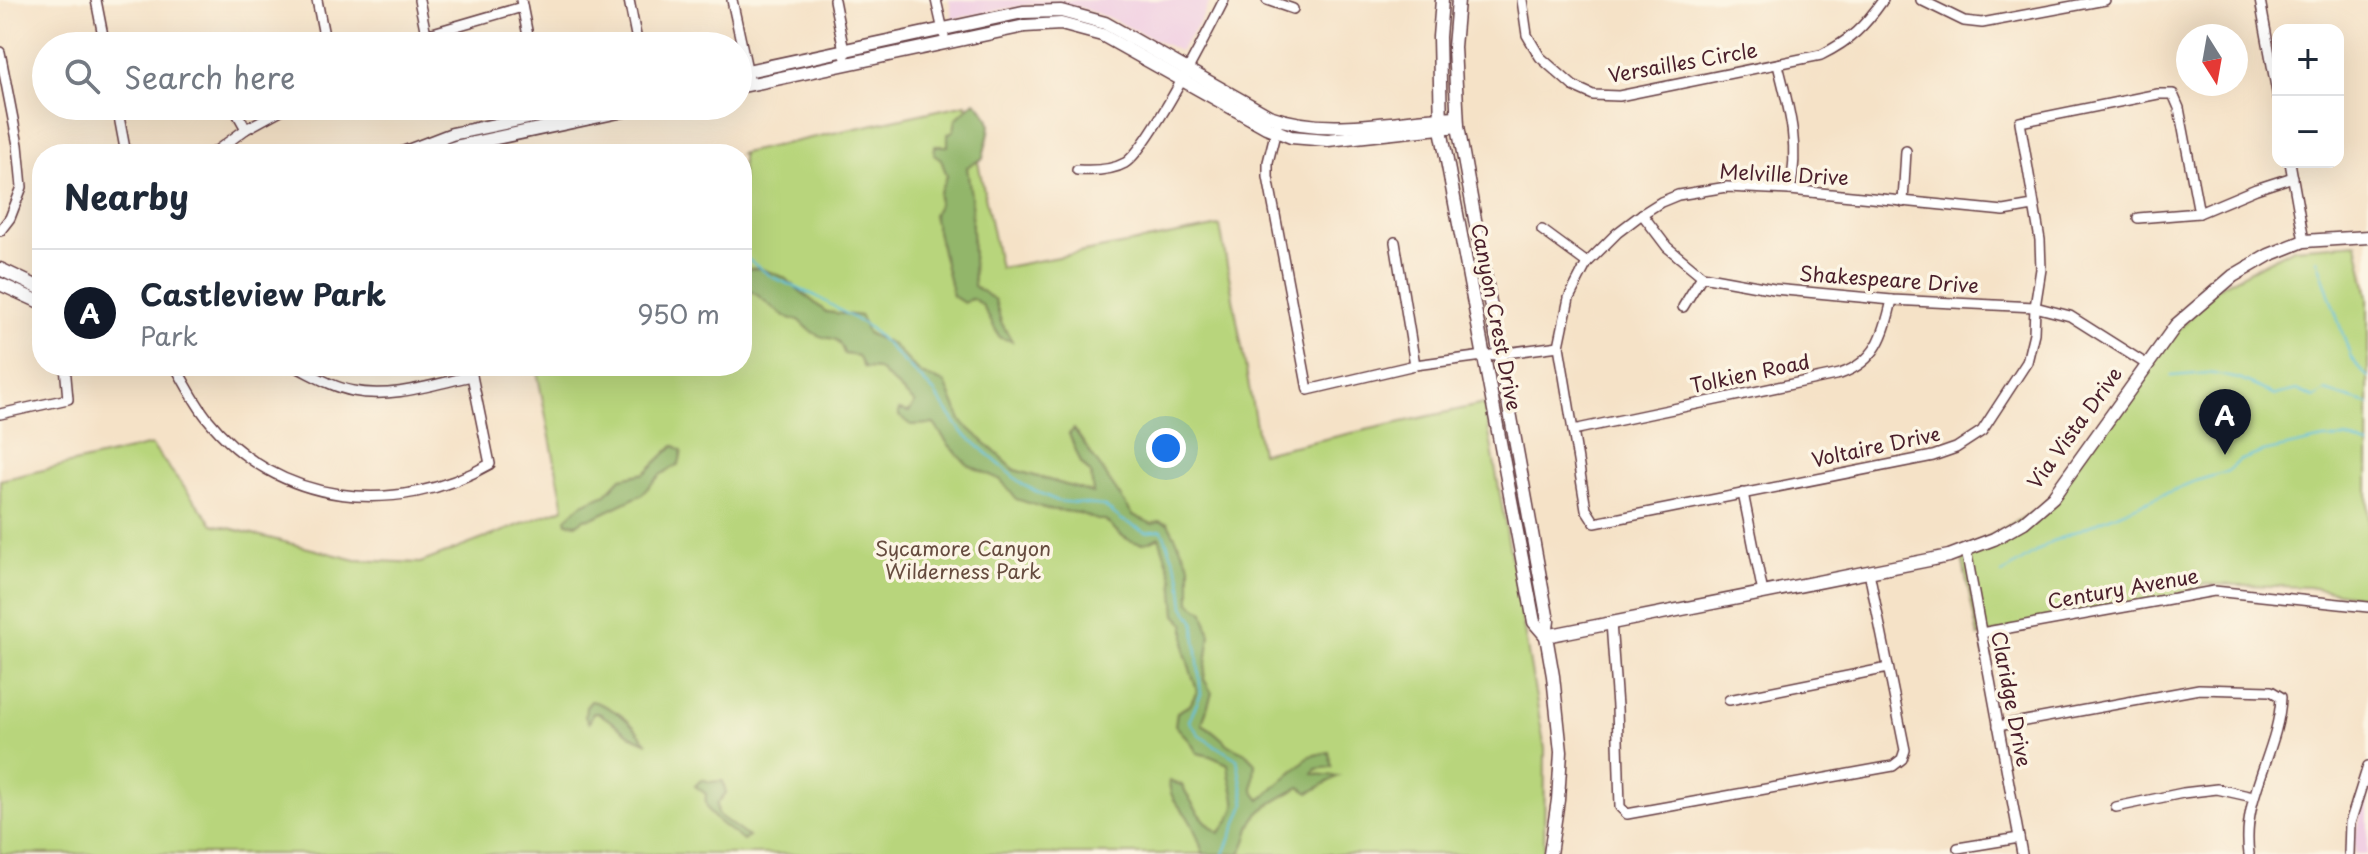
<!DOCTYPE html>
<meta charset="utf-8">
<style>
body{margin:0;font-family:"Playpen Sans",sans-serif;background:#f6f6f7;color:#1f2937}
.controls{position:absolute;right:24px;top:24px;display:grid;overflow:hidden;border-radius:16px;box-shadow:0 8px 32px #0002}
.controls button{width:72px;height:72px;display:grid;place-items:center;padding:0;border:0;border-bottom:2px solid #e0e1e3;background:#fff;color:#1f2937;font:40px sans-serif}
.compass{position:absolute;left:2176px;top:24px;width:72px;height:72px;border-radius:50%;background:#fff;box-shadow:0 8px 32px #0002;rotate:169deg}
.you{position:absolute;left:1166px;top:448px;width:28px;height:28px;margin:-20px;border:6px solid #fff;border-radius:50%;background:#1a73e8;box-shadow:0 0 0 12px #1a73e833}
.badge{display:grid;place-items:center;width:52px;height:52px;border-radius:50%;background:#111827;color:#fff;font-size:26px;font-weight:700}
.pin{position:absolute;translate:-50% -66px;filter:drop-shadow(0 2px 4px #0008)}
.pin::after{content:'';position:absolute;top:42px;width:28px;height:24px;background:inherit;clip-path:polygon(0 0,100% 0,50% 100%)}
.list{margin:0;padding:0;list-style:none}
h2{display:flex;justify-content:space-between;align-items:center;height:104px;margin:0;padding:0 32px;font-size:34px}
h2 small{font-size:26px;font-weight:400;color:#747a83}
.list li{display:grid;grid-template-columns:52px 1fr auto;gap:24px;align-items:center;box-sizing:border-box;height:128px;padding:0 32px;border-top:2px solid #e0e1e3}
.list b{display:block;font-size:30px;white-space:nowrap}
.list p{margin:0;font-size:26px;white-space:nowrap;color:#747a83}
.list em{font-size:26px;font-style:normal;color:#747a83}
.icon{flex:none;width:44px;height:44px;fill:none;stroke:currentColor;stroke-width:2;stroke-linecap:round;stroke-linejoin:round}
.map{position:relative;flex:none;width:2368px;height:854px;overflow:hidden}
.search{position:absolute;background:#fff;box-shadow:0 8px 32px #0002;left:32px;top:32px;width:720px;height:88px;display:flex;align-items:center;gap:20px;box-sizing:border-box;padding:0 28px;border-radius:44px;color:#747a83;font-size:30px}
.panel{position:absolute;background:#fff;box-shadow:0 8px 32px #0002;left:32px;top:144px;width:720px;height:232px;border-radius:32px}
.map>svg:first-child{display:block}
.built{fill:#f1d0e3}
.green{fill:#b8d57b;stroke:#817a53;stroke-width:2}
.forest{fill:#92b66b;stroke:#6e6a4b;stroke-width:2}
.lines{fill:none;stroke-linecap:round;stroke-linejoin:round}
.stream{stroke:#62c2e0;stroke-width:2}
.street-casing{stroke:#643c42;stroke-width:12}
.secondary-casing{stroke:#643c42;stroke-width:15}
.street{stroke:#fff;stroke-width:9}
.secondary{stroke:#fff;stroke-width:12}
.labels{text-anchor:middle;stroke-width:7;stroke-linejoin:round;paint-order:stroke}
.street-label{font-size:20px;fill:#4a1f2b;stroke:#fcf5e5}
.park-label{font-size:20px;fill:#664c3f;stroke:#fcf5e5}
</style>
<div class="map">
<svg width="2368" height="854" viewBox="0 0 2368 854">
<rect width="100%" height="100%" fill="#fcf5e5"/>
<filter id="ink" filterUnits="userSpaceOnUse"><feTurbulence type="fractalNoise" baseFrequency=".0125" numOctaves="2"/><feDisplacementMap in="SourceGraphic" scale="16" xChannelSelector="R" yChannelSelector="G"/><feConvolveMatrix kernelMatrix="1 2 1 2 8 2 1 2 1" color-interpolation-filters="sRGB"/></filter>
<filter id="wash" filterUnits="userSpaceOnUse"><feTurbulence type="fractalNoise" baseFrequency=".006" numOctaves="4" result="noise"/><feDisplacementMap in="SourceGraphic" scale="32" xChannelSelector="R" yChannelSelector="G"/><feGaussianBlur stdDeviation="1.8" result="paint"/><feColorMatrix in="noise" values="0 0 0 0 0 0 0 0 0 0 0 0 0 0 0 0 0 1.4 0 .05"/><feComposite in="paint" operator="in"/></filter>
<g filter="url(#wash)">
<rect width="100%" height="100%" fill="#f5e2c7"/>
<!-- built -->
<g class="built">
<path d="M949,0H1211L1197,27L1179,51L1109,18L1079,7L1050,3L1027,5L953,19Z"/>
<path d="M2368,790V854H2355V838Z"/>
</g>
<!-- green -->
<g class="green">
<path d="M966,104L1000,268L1220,226L1261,453L1484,404L1545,749L1544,854H0V480L151,445L213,524L356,560L420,563L564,508L536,366H742V154H738Z"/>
<path d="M2357,243L2368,297V597L2308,587L2205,584L2173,598L1978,636L1961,552L2043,507L2139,376L2213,290L2293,248Z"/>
</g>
<!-- forest -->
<g class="forest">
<path d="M975,101C999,123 988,130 983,158L967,167L971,196L974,286L995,300L1001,322L1012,341L1000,338L982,305L972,298L964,303L953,296L933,215L938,205L939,193L947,176L941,160L934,155L935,146H948V134L954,130L956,119Z"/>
<path d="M742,267L744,269L759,268L783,277L826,312L861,316L867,333L893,345L921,374L945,383L962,422L1015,470L1093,493L1091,474L1081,463L1069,434L1074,429L1133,515L1152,524L1159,521L1168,523L1190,565V602L1204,612L1210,635L1204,679L1212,693L1202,724C1214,730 1218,736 1228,744C1239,752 1243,748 1255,762L1253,791L1260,800L1310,756L1329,752L1332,767L1316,769L1313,774L1338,776L1309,793L1300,787C1286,795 1258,808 1252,823C1247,834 1248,844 1239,854H1203C1199,840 1195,828 1187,816C1177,803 1170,799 1169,781L1182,785C1192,804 1202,821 1219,833C1247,801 1231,800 1228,764L1210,756L1197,753L1190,741L1175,725L1177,712L1190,705L1197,691L1185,653V624L1176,615L1173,579L1159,537C1137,552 1120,536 1105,520H1097L1079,513L1047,509L1016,499L1001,480L968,465L949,445L934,424L911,425L899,416V410L909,412L915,403L878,369L864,368L858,356L844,354C838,331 829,343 814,333C809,330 804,324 799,320C776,319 764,293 742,288Z"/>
<path d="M674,445L682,451L679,464L660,475L641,495L595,517L584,519L577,524L567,523L566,518L582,504L606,494L621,478L645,473Z"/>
<path d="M591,701C603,703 623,715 631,724C638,730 641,737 648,743L632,736L599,713H593L589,723L585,717L586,707Z"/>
<path d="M702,779L710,782L723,781L726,793L717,804L718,815L748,837L743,841C728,827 702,817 706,794L695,786Z"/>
</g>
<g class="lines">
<!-- stream -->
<g class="stream">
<path d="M742,255L772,277L816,296L870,328L935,393L961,431L1023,485L1057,501L1104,506L1122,520L1146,532L1162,530L1181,578L1184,607L1194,620L1201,694L1189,721L1201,737L1237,759L1245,803L1224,854"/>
<path d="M2317,259L2351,358L2368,378"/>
<path d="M2171,376L2209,373L2239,379L2275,395L2297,390L2314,398L2325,391L2368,404"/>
<path d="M2002,574L2051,542L2195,481L2227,472L2239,461L2263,452L2324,439L2346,438L2368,446"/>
</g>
</g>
</g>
<g filter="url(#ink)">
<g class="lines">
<!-- street casing -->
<g class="street-casing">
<g id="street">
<path d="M96,0L105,46"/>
<path d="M317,0L326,46"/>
<path d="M419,0L426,34"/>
<path d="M521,0L530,46"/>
<path d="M629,0L638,46"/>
<path d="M732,0L750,83"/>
<path d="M834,0L845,56"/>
<path d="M936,0L944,35"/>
<path d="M1267,0L1293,9"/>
<path d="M1522,0L1527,35L1540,57L1573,86L1593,95L1619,96L1821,55C1851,40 1864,27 1883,0"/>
<path d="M1921,0L1964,21L1982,23L2105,0"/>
<path d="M2260,0L2278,98"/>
<path d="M388,46L522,7"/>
<path d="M0,52L18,145L22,187L10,218L0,231"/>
<path d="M1778,65C1789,108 1800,146 1790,190"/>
<path d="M117,106L126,154"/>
<path d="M233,106L246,129"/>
<path d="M1277,126L1268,162V177L1308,390L1415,365L1559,346"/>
<path d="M212,154L246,129L288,106"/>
<path d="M2290,162L2304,241"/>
<path d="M1077,170C1093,171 1111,171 1125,163C1149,148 1209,30 1224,0"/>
<path d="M1903,202L1906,151"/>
<path d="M2033,206L2004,211L1790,190L1727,187L1678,195L1661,202L1642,214L1617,233L1587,263L1569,298L1559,346L1586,509L1595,523L1933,456L1956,448L1982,431L2027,362L2034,333L2035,307L2041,269L2040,240L2020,122L2158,94H2173L2179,108L2199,213"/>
<path d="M1642,214L1667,247L1702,276L1774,289L1892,300L2035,307L2070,316L2146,364"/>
<path d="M2138,218L2199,213L2256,189L2293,177"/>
<path d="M1542,230L1587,263"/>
<path d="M1395,242L1415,365"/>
<path d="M1683,307L1702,276"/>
<path d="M175,366C185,383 195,403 207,418C277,506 397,518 490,464L470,366"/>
<path d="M294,366C313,375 332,387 353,391C392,399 434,384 472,376"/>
<path d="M0,414L68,399L65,366"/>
<path d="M1573,430L1840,374C1877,361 1884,335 1892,300"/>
<path d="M1743,493L1763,593"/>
<path d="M1966,550L2022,854"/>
<path d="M1611,622L1617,707L1620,807L1627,814L1893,766L1902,759L1905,750L1869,572"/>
<path d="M1981,633L2214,591L2368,607"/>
<path d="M1729,700L1888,668"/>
<path d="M1998,726L2199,689L2271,691L2281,697C2279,751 2241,797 2249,854"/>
<path d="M2116,807L2183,793L2217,789L2253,797"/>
<path d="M1958,848L2019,838"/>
<path d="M2349,854L2350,823L2368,766"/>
</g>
</g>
<!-- secondary casing -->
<g class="secondary-casing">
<g id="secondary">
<path d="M1442,0L1439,37L1441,129L1534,622L1546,636"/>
<path d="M1458,0L1454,47L1458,126L1548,621L1546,636L1553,676L1561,752L1558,800L1550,854"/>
<path d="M738,73L1023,12L1061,11L1105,23L1269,116C1330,138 1395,119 1457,117"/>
<path d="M738,87L1025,26L1061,24L1102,35L1266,127L1291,137L1328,140L1458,126"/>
<path d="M400,154L452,134L584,106"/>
<path d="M434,154L459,146L647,106"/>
<path d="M0,269L42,289"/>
<path d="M0,284L42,303"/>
<path d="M1546,636L1949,556L1994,539L2024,522L2053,497L2176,325L2233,276L2269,255L2304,241L2368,237"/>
</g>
</g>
<!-- street -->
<use href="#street" class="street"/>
<!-- secondary -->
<use href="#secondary" class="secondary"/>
</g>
</g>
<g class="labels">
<!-- street labels -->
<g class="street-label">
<text transform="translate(1683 63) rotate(-10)" y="7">Versailles Circle</text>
<text transform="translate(1784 175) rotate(3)" y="7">Melville Drive</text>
<text transform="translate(1889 280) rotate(4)" y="7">Shakespeare Drive</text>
<text transform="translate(1496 317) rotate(79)" y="7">Canyon Crest Drive</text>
<text transform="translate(1750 374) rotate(-12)" y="7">Tolkien Road</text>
<text transform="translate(2075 428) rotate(-54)" y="7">Via Vista Drive</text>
<text transform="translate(1876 447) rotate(-12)" y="7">Voltaire Drive</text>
<text transform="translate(2123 589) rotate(-10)" y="7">Century Avenue</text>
<text transform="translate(2011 699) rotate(79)" y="7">Claridge Drive</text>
</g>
<!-- park labels -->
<g class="park-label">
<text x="963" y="556">Sycamore Canyon<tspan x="963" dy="23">Wilderness Park</tspan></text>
</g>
</g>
</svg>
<div class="controls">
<button>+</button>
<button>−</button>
</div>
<svg class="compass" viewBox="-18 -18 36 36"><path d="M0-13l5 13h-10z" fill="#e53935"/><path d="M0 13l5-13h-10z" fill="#747a83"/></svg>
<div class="you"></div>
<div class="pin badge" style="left:2225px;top:455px">A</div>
<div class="search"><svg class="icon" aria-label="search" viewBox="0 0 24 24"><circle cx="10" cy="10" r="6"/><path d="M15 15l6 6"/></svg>Search here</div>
<section class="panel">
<h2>Nearby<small></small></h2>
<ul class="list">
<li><span class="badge">A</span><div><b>Castleview Park</b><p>Park</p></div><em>950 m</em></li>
</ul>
</section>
</div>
